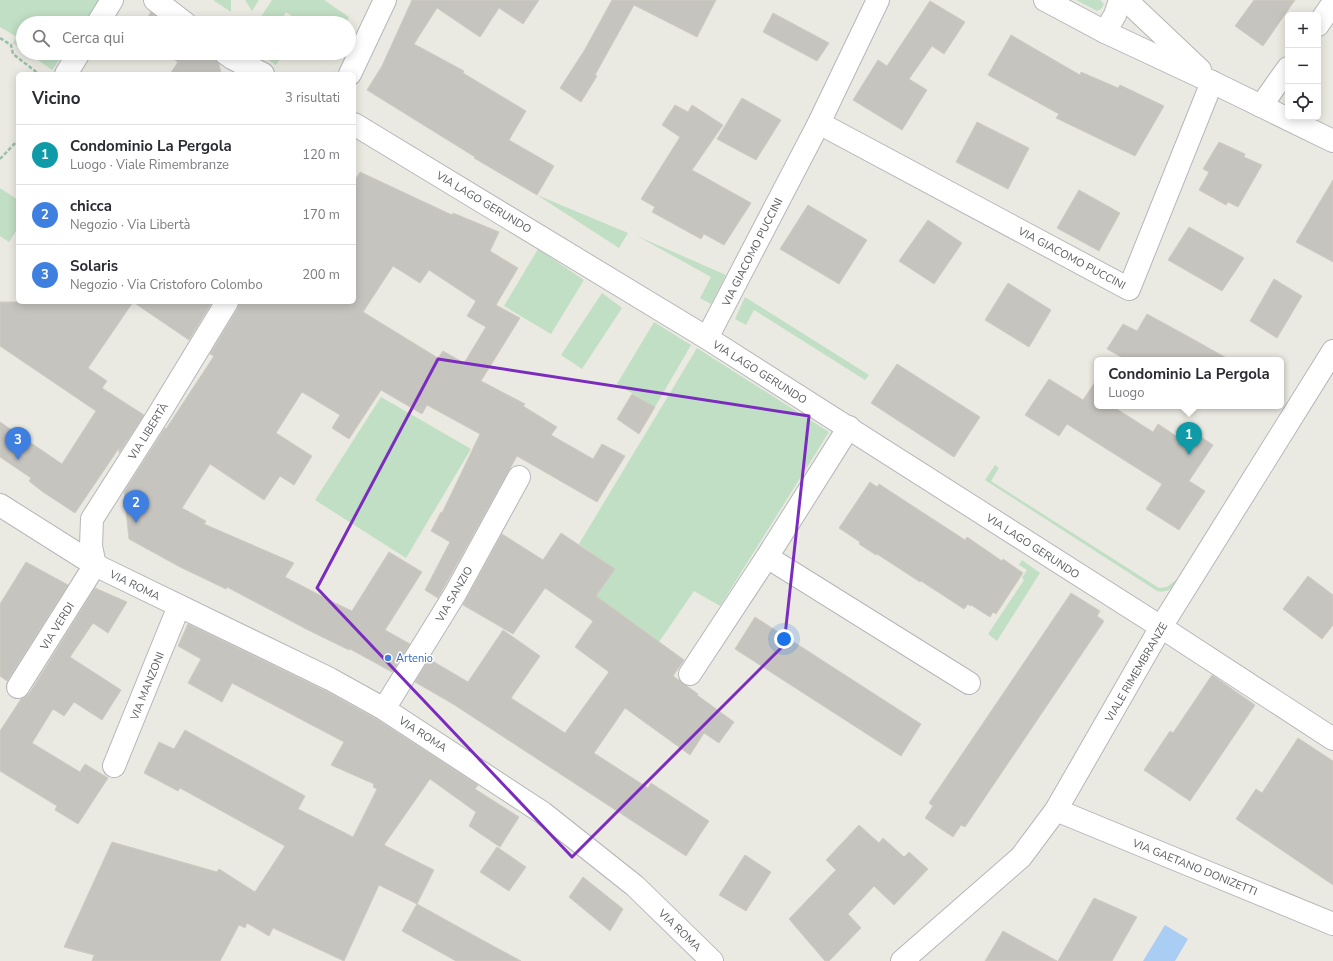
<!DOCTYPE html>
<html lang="it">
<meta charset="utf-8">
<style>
body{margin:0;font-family:"Nunito Sans",sans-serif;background:#f7f7f7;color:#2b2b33}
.controls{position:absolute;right:12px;top:12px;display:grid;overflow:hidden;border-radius:6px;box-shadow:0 2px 10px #0003}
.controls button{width:36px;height:36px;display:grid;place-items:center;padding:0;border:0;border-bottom:1px solid #e1e1e2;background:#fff;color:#2b2b33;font:20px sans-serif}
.you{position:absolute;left:784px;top:639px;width:14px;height:14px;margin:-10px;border:3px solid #fff;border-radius:50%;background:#1a73e8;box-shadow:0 0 0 6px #1a73e833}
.badge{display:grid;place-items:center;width:26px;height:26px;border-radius:50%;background:#1a73e8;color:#fff;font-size:13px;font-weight:700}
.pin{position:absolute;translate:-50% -33px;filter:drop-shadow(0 1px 2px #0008)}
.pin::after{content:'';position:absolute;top:21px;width:14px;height:12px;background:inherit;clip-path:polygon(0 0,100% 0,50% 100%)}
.popup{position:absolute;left:1094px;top:357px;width:190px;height:52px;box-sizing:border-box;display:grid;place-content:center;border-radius:6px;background:#fff;filter:drop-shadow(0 1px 3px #0005);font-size:13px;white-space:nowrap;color:#7c7c81}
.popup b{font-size:15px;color:#2b2b33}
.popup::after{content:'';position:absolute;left:50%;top:100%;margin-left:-8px;border:8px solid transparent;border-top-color:#fff}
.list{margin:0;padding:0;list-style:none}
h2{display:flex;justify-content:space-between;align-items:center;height:52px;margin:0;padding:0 16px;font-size:17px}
h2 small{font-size:13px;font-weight:400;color:#7c7c81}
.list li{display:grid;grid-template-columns:26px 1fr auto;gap:12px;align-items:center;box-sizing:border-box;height:60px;padding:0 16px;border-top:1px solid #e1e1e2}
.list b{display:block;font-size:15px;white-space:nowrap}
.list p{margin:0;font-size:13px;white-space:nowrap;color:#7c7c81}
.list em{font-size:13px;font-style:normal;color:#7c7c81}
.icon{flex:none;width:22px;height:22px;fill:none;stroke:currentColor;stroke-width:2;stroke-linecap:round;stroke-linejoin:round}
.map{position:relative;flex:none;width:1333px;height:961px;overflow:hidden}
.search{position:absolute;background:#fff;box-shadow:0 2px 10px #0003;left:16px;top:16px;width:340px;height:44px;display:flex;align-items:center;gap:10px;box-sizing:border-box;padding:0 14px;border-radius:22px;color:#7c7c81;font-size:15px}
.panel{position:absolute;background:#fff;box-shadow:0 2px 10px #0003;left:16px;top:72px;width:340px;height:232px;border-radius:6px}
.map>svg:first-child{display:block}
.green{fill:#c1dfc4}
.water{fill:#aacdf3}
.building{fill:#c6c4be;stroke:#cfcbc1;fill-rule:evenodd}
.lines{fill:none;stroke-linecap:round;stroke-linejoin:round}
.minor-casing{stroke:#b4b6ba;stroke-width:24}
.path{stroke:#9bbfa8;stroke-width:2.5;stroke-dasharray:4 2;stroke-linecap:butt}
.minor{stroke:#fff;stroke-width:22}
.marked{fill:none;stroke:#7b2cbf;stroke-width:3;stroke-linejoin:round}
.shop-dot{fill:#3f7fe0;stroke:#fff;stroke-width:1.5}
.labels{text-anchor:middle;stroke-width:3;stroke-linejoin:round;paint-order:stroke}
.street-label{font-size:11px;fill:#5a5c60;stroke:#fff}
.shop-label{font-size:11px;fill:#366cbe;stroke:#fff;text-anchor:start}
</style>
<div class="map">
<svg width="1333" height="961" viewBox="0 0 1333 961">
<rect width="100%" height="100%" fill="#ebeae2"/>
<!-- green -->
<g class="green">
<path d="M0,0H100L84,23H23V50L13,43L17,37L0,27Z"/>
<path d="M213,0H231V12Z"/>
<path d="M245,0H259L252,11Z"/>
<path d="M272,0H324L349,17L346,23H302L286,12L279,23H257Z"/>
<path d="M1076,0H1100L1104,4L1101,9L1097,11Z"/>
<path d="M28,53H64L52,70Z"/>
<path d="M258,53H284L276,65Z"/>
<path d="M0,188L18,200V228L9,242L0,236Z"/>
<path d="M537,195L628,233L619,248Z"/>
<path d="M637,236L726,275L711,304L700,298L711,277Z"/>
<path d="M538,249L584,280L551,334L504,306Z"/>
<path d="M602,293L622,308L582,369L561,355Z"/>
<path d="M745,297L869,375L865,380L754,310L746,325L735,319Z"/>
<path d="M654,322L691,345L655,407L617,384Z"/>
<path d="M697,348L829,432L720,606L694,591L659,642L596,596L614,569L579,544Z"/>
<path d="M381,397L471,449L406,558L315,500Z"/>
<path d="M995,465L999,468L991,481L1159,588L1167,587L1176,580L1178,582C1172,589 1167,593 1157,591L985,480Z"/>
<path d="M1022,560L1040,573L997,641L988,634L1024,580L1022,578L1027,570L1019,565Z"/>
</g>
<!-- water -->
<path class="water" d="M1165,925L1188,939L1175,961H1143Z"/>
<!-- building -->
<g class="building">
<path d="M412,0H539L523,24L499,8L480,37L437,8L414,44L464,71L463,73L526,111L509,140L554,166L537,195L474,158L475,157L367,90L382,66Z"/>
<path d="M612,0H716L697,37L634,5L595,75L597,76L581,102L560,88L584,51Z"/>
<path d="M1254,0H1295L1263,46L1235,26Z"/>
<path d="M930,1L965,22L944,54L932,46L909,79L927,90L902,130L853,100L878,60L887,66Z"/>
<path d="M151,12L164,23H144Z"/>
<path d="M773,13L829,43L817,61L763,32Z"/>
<path d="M1011,35L1080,75L1081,72L1118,88L1120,85L1164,106L1135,156L1056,118L1059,114L988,75Z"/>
<path d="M164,53H213L214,59L219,64L221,74H170L178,62Z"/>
<path d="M742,98L781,120L756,160L717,139Z"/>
<path d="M675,105L688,112L692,105L723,125L692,170L751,203L724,245L704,234L701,239L652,212L655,207L641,199L680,137L662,125Z"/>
<path d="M977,122L1029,148L1008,189L956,162Z"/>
<path d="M1219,142L1245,154L1244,157L1262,165L1238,207L1228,202L1226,205L1199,190L1209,172L1203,169Z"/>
<path d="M360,172L452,215L453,213L499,232L490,251L518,268L496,305L520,318L481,381L525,404L523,406L557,427L551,435L593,459L602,444L625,456L597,502L517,456L438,598L425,590L450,542L431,531L441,512L442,513L480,434L427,405L422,414L381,390L349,439L332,428L340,415L302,392L276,433L312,456L294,485L280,476L264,500L210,464L182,508L206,521L204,524L294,563L285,577L335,603L352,611L389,552L422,572L385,630L410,644L392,672L350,649L349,650L308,630L227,587L226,589L180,567L129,539L124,492L165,428L166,429L214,356L210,354L238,308L239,302H354V182ZM393,266L420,283L429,270L476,301L467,316L486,327L464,363L443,351L438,358L363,312Z"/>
<path d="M1333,180V262L1296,242Z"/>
<path d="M1079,190L1120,213L1099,251L1057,228Z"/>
<path d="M808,205L867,240L839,284L780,249Z"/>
<path d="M928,220L962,243L934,284L899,261Z"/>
<path d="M1189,227L1244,258L1222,291L1168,260Z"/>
<path d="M1274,279L1302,296L1277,338L1250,321Z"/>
<path d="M1008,283L1051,310L1029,347L985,320Z"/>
<path d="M0,302H133L88,368L107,381L102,388L144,415L119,453V448L75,513L43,492L29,481L31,478L0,457V422L62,464L96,411L0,346Z"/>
<path d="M133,302H212L189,340Z"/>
<path d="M1147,314L1189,337L1230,360H1127L1107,349L1123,324L1137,331Z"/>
<path d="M897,364L980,417L954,457L871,403Z"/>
<path d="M1049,379L1083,400L1097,379V406H1112L1153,432L1158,424L1182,440L1189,429L1213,445L1189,481L1205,491L1179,530L1146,509L1162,484L1067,424L1059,436L1025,415Z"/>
<path d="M632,394L655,407L639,434L617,419Z"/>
<path d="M870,482L877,487L879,484L965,540L967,537L1002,561L1003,559L1023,573L996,614L993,612L990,617L971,605L970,606L968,604L964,609L921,581L920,582L877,554L876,555L859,544L860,542L839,528Z"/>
<path d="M561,533L615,569L596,596L684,660L673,676L698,694L697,695L734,722L719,743L704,733L690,755L625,708L594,753L648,788L651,783L709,821L686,856L499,734L453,704L415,682L429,659L468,682L503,630L540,656L511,698L565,733L609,672L575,647L593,621L545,588L513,634L463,605L502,534L543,560Z"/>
<path d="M26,562L68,585L7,681L0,676V604Z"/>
<path d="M1308,576L1333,595V625L1322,639L1283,609Z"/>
<path d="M95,588L127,602L108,633L93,623L70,657L121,690L102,720L74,702L64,716L53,709L32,743L80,772L85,764L108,778L78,824L55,810L57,806L0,771V731L21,699L24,698L29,694Z"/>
<path d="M1071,593L1100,611L1097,616L1104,621L965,827L961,825L953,837L925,818L933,806L929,803Z"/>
<path d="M755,617L921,724L901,756L735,649Z"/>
<path d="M188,624L324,690L378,720L478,785L475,789L519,817L500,847L469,826L476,812L430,779L384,845L434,870L417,904L379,885L344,961L273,928L269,936L247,923L245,928L239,925L220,961H92L94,955L64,947L112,842L217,872L219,869L255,892L285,846L180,788L178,791L144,773L159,742L174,749L185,730L305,796L298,809L353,837L377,789L373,787L374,784L331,765L344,742L232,683L222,702L188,683L201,659L178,646Z"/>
<path d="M1212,675L1255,705L1190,801L1144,770L1170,731L1173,733Z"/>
<path d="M1298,738L1333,761V885L1236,819L1256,789L1262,793Z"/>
<path d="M859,825L879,843L883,838L904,857L909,852L928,869L894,905L874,886L848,914L861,928L829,961H825L789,919L836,870L826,860Z"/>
<path d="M497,847L526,867L509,891L480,872Z"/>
<path d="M745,855L771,872L746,911L719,895Z"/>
<path d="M583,877L623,909L610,931L569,897Z"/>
<path d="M1094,898L1137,917L1112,961H1058Z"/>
<path d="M417,904L484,941L521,961H456L402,931Z"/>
<path d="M1003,931L1057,961H985Z"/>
</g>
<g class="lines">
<!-- minor casing -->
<g class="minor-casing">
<g id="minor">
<path d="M155,0L185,23"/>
<path d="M1045,0L1105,32L1212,82L1333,141"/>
<path d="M1126,0L1200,70"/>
<path d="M98,23L112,0"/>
<path d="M1318,25L1333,3"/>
<path d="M1105,32L1115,15L1120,0"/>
<path d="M225,53L232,58L263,74"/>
<path d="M66,74L79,53"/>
<path d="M350,74L385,0"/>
<path d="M1261,106L1288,68"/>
<path d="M819,123L1129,289L1212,82"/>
<path d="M354,124L707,338L1161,627L1333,739"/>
<path d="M707,338L819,123L878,0"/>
<path d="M849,427L767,557L969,683"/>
<path d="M0,505L95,565L330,679L384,709L543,813L635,886L712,961"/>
<path d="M95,565L91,546L92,519L157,417L227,302"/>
<path d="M690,674L767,557"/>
<path d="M18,687L95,565"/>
<path d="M384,709L455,594L519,477"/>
<path d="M114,766L179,606"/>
<path d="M1056,810L1333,924"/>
<path d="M902,961L1021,857L1056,810L1161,627L1333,351"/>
</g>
</g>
<!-- path -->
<g class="path">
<path d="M0,38L11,45L13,54L39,74"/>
<path d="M0,159L18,140"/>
</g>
<!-- minor -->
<use href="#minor" class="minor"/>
</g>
<!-- marked area -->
<path class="marked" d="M438,359L809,416L784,645L572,857L317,588Z"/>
<!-- markers -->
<circle class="shop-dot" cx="388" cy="658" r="4"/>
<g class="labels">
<!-- street labels -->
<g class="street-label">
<text transform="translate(484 202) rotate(31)" y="4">VIA LAGO GERUNDO</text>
<text transform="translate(752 252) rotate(-63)" y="4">VIA GIACOMO PUCCINI</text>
<text transform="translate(1072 258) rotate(28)" y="4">VIA GIACOMO PUCCINI</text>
<text transform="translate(760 372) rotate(32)" y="4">VIA LAGO GERUNDO</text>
<text transform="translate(148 431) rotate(-58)" y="4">VIA LIBERTÀ</text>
<text transform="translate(1033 546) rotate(33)" y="4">VIA LAGO GERUNDO</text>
<text transform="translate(135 585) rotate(26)" y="4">VIA ROMA</text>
<text transform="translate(454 594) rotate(-60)" y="4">VIA SANZIO</text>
<text transform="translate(57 626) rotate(-58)" y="4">VIA VERDI</text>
<text transform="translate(1136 672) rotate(-60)" y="4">VIALE RIMEMBRANZE</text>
<text transform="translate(147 686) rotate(-68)" y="4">VIA MANZONI</text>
<text transform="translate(423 734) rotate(33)" y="4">VIA ROMA</text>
<text transform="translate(1195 867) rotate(22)" y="4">VIA GAETANO DONIZETTI</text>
<text transform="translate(680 930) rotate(44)" y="4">VIA ROMA</text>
</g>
<!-- shop labels -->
<g class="shop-label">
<text x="396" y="662">Artenio</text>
</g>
</g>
</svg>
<div class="controls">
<button>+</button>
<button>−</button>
<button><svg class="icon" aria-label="locate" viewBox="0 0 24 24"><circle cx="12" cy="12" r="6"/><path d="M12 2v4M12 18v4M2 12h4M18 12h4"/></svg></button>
</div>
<div class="you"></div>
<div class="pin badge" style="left:1189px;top:455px;background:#0f9aa8">1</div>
<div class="popup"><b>Condominio La Pergola</b>Luogo</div>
<div class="pin badge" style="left:136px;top:523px;background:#3f7fe0">2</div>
<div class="pin badge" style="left:18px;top:460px;background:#3f7fe0">3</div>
<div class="search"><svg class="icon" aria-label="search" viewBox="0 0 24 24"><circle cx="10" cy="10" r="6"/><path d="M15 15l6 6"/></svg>Cerca qui</div>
<section class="panel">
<h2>Vicino<small>3 risultati</small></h2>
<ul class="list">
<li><span class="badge" style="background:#0f9aa8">1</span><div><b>Condominio La Pergola</b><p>Luogo · Viale Rimembranze</p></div><em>120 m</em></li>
<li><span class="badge" style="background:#3f7fe0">2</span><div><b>chicca</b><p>Negozio · Via Libertà</p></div><em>170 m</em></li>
<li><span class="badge" style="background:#3f7fe0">3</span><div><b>Solaris</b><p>Negozio · Via Cristoforo Colombo</p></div><em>200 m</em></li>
</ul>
</section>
</div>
